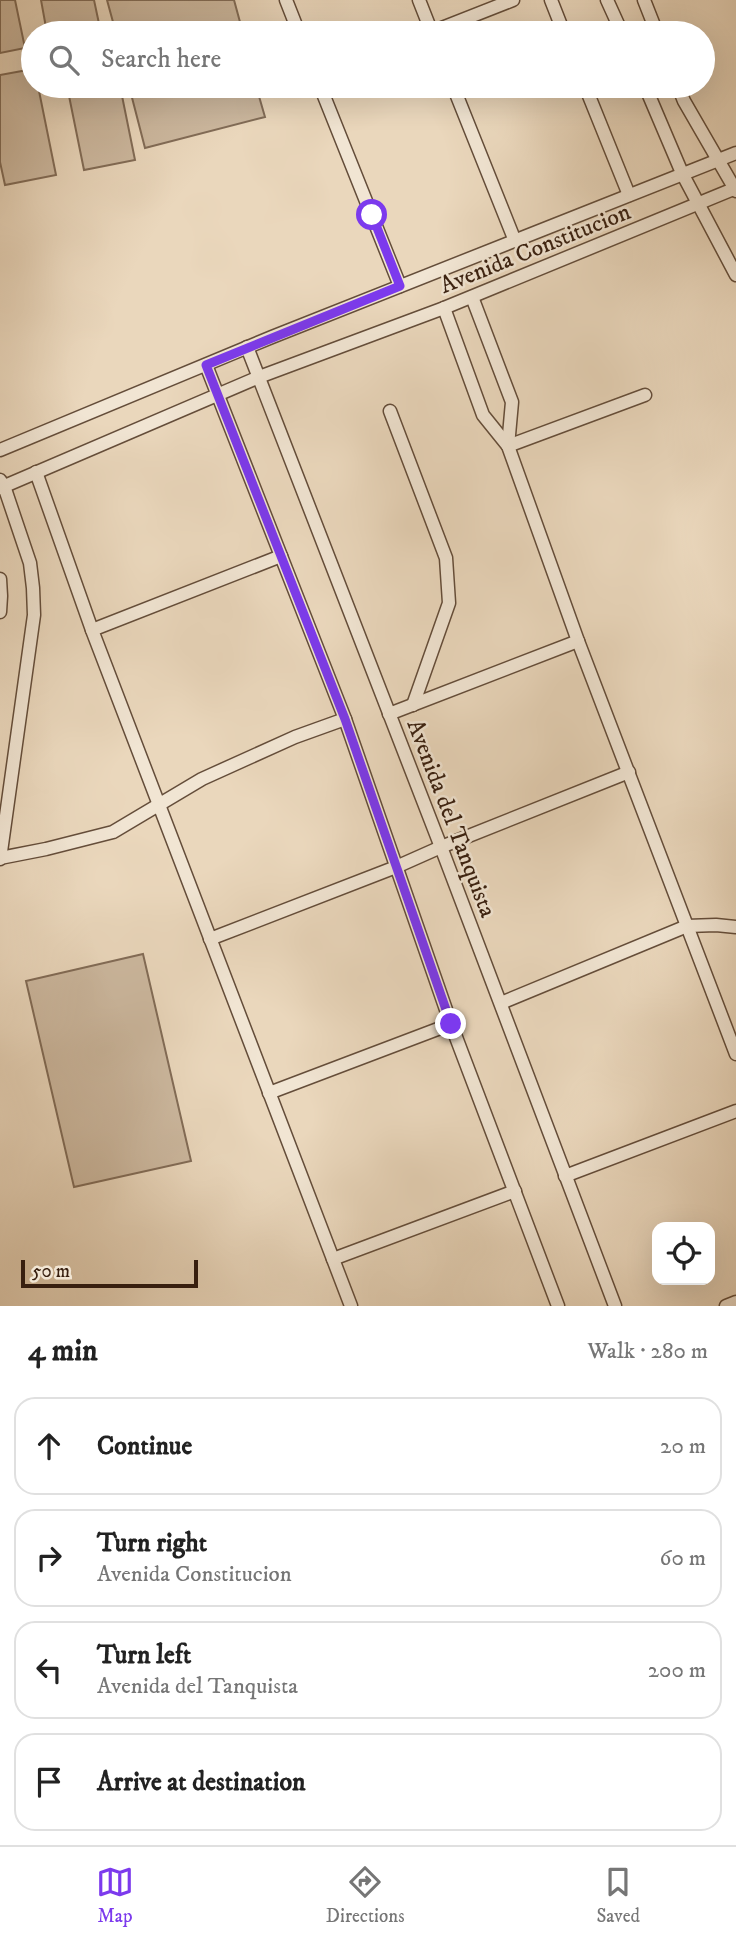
<!DOCTYPE html>
<meta charset="utf-8">
<style>
body{margin:0;font-family:"IM FELL DW Pica",serif;background:#f6f6f6;color:#222}
.controls{position:absolute;right:21px;bottom:21px;display:grid;overflow:hidden;border-radius:14px;box-shadow:0 7px 28px #0002}
.controls button{width:63px;height:63px;display:grid;place-items:center;padding:0;border:0;border-bottom:2px solid #e0e0e0;background:#fff;color:#222;font:35px sans-serif}
.scale{position:absolute;left:21px;bottom:18px;width:177px;box-sizing:border-box;padding-left:7px;border:4px solid #381f0f;border-top:0;font-size:19px;line-height:24px;white-space:nowrap;color:#381f0f;-webkit-text-stroke:5px #f1e5d3;paint-order:stroke}
.stop{position:absolute;width:21px;height:21px;margin:-16px;border:5px solid #7c3aed;border-radius:50%;background:#fff}
.stop.end{background:#7c3aed;border-color:#fff;box-shadow:0 2px 7px #0008}
.list{margin:0;padding:0;list-style:none}
h2{display:flex;justify-content:space-between;align-items:center;height:91px;margin:0;padding:0 28px;font-size:30px}
h2 small{font-size:23px;font-weight:400;color:#767676}
.list li{display:grid;grid-template-columns:46px 1fr auto;gap:21px;align-items:center;box-sizing:border-box;height:98px;margin:0 14px 14px;padding:0 14px;border:2px solid #e0e0e0;border-radius:21px}
.list b{display:block;font-size:26px;white-space:nowrap}
.list p{margin:0;font-size:23px;white-space:nowrap;color:#767676}
.list em{font-size:23px;font-style:normal;color:#767676}
.icon{flex:none;width:38px;height:38px;fill:none;stroke:currentColor;stroke-width:2;stroke-linecap:round;stroke-linejoin:round}
.map{position:relative;flex:none;width:736px;height:1306px;overflow:hidden}
.search{position:absolute;background:#fff;box-shadow:0 7px 28px #0002;left:21px;right:21px;top:21px;height:77px;display:flex;align-items:center;gap:18px;box-sizing:border-box;padding:0 24px;border-radius:38px;color:#767676;font-size:26px}
.sheet{height:539px;background:#fff}
nav{display:flex;justify-content:space-around;align-items:center;box-sizing:border-box;height:98px;border-top:2px solid #e0e0e0;background:#fff;font-size:19px;color:#767676}
nav a{display:grid;justify-items:center;gap:4px}
nav .on{color:#7c3aed}
.map>svg:first-child{display:block}
.green{fill:#ccb89f;stroke:#826c57;stroke-width:2}
.lines{fill:none;stroke-linecap:round;stroke-linejoin:round}
.service-casing{stroke:#644d3a;stroke-width:15}
.service{stroke:#f1e5d3;stroke-width:12}
.route{stroke:#7c3aed;stroke-width:9}
.labels{text-anchor:middle;stroke-width:5;stroke-linejoin:round;paint-order:stroke}
.street-label{font-size:24px;fill:#381f0f;stroke:#f1e5d3}
</style>
<div class="map">
<svg width="736" height="1306" viewBox="0 0 736 1306">
<rect width="100%" height="100%" fill="#ead7bc"/>
<filter id="stains"><feTurbulence type="fractalNoise" baseFrequency=".00286" numOctaves="4"/><feColorMatrix values="0 0 0 0 .2 0 0 0 0 .09 0 0 0 0 .02 0 0 0 .5 -.17"/></filter>
<radialGradient id="worn" r=".72"><stop offset=".6" stop-color="#630" stop-opacity="0"/><stop offset="1" stop-color="#630" stop-opacity=".3"/></radialGradient>
<!-- green -->
<g class="green">
<path d="M0,0H15L25,48L0,53Z"/>
<path d="M41,0H94L101,33H47Z"/>
<path d="M107,0H234L243,33H116Z"/>
<path d="M33,69V86H38L56,175L5,185L0,162V75Z"/>
<path d="M67,86H120L135,160L84,170Z"/>
<path d="M129,86H256L265,117L145,148Z"/>
<path d="M143,954L191,1161L74,1187L26,981Z"/>
</g>
<g class="lines">
<!-- service casing -->
<g class="service-casing">
<g id="service">
<path d="M286,0L299,33"/>
<path d="M419,0L432,33"/>
<path d="M551,0L564,33"/>
<path d="M607,0L622,33"/>
<path d="M644,0L657,33"/>
<path d="M429,33L513,0"/>
<path d="M320,86L400,286"/>
<path d="M453,86L515,241"/>
<path d="M585,86L629,195"/>
<path d="M645,86L682,173L736,275"/>
<path d="M678,86L684,101L736,191"/>
<path d="M472,297L512,402L508,446"/>
<path d="M444,308L483,415L508,446L578,641L736,1054"/>
<path d="M247,347L441,847L615,1306"/>
<path d="M206,365L345,719L451,1024L558,1306"/>
<path d="M390,411L446,558L449,603L413,705"/>
<path d="M508,446L645,395"/>
<path d="M0,450L272,337L736,153"/>
<path d="M36,472L92,630"/>
<path d="M0,480L4,486L30,563L33,588L34,615L0,859"/>
<path d="M0,488L259,377L444,308L736,188"/>
<path d="M281,556L92,630L351,1306"/>
<path d="M0,579L1,596L0,612"/>
<path d="M389,714L578,641"/>
<path d="M0,858L46,849L113,832L202,779L295,737L345,719"/>
<path d="M210,939L396,867L441,847L629,772"/>
<path d="M501,1003L687,926L716,925L736,927"/>
<path d="M269,1093L451,1024"/>
<path d="M565,1176L736,1111"/>
<path d="M333,1259L515,1191"/>
<path d="M726,1306L736,1302"/>
</g>
</g>
<!-- service -->
<use href="#service" class="service"/>
</g>
<g class="lines">
<!-- route -->
<path class="route" d="M372,215L400,286L206,365L345,719L451,1024"/>
</g>
<g class="labels">
<!-- street labels -->
<g class="street-label">
<text transform="translate(535 248) rotate(-22)" y="8">Avenida Constitucion</text>
<text transform="translate(452 818) rotate(69)" y="8">Avenida del Tanquista</text>
</g>
</g>
<rect width="100%" height="100%" filter="url(#stains)"/>
<rect width="100%" height="100%" fill="url(#worn)"/>
</svg>
<div class="controls">
<button><svg class="icon" aria-label="locate" viewBox="0 0 24 24"><circle cx="12" cy="12" r="6"/><path d="M12 2v4M12 18v4M2 12h4M18 12h4"/></svg></button>
</div>
<div class="scale">50 m</div>
<div class="stop" style="left:372px;top:215px"></div>
<div class="stop end" style="left:451px;top:1024px"></div>
<div class="search"><svg class="icon" aria-label="search" viewBox="0 0 24 24"><circle cx="10" cy="10" r="6"/><path d="M15 15l6 6"/></svg>Search here</div>
</div>
<section class="sheet">
<h2>4 min<small>Walk · 280 m</small></h2>
<ul class="list">
<li><svg class="icon" aria-label="ahead" viewBox="0 0 24 24"><path d="M12 20V5M6 11l6-6 6 6"/></svg><div><b>Continue</b></div><em>20 m</em></li>
<li><svg class="icon" aria-label="right" viewBox="0 0 24 24"><path d="M7 20v-9h11M14 6l5 5-5 5"/></svg><div><b>Turn right</b><p>Avenida Constitucion</p></div><em>60 m</em></li>
<li><svg class="icon" aria-label="left" viewBox="0 0 24 24"><path d="M17 20v-9H6M10 6l-5 5 5 5"/></svg><div><b>Turn left</b><p>Avenida del Tanquista</p></div><em>200 m</em></li>
<li><svg class="icon" aria-label="arrive" viewBox="0 0 24 24"><path d="M6 21V4h12l-3 4 3 4H6"/></svg><div><b>Arrive at destination</b></div></li>
</ul>
</section>
<nav>
<a class="on"><svg class="icon" aria-label="map" viewBox="0 0 24 24"><path d="M3 6l6-2 6 2 6-2v14l-6 2-6-2-6 2zM9 4v14M15 6v14"/></svg>Map</a>
<a><svg class="icon" aria-label="directions" viewBox="0 0 24 24"><path d="M12 3l9 9-9 9-9-9zM9 14v-3h6M13 9l2 2-2 2"/></svg>Directions</a>
<a><svg class="icon" aria-label="saved" viewBox="0 0 24 24"><path d="M7 4h10v16l-5-4-5 4z"/></svg>Saved</a>
</nav>
